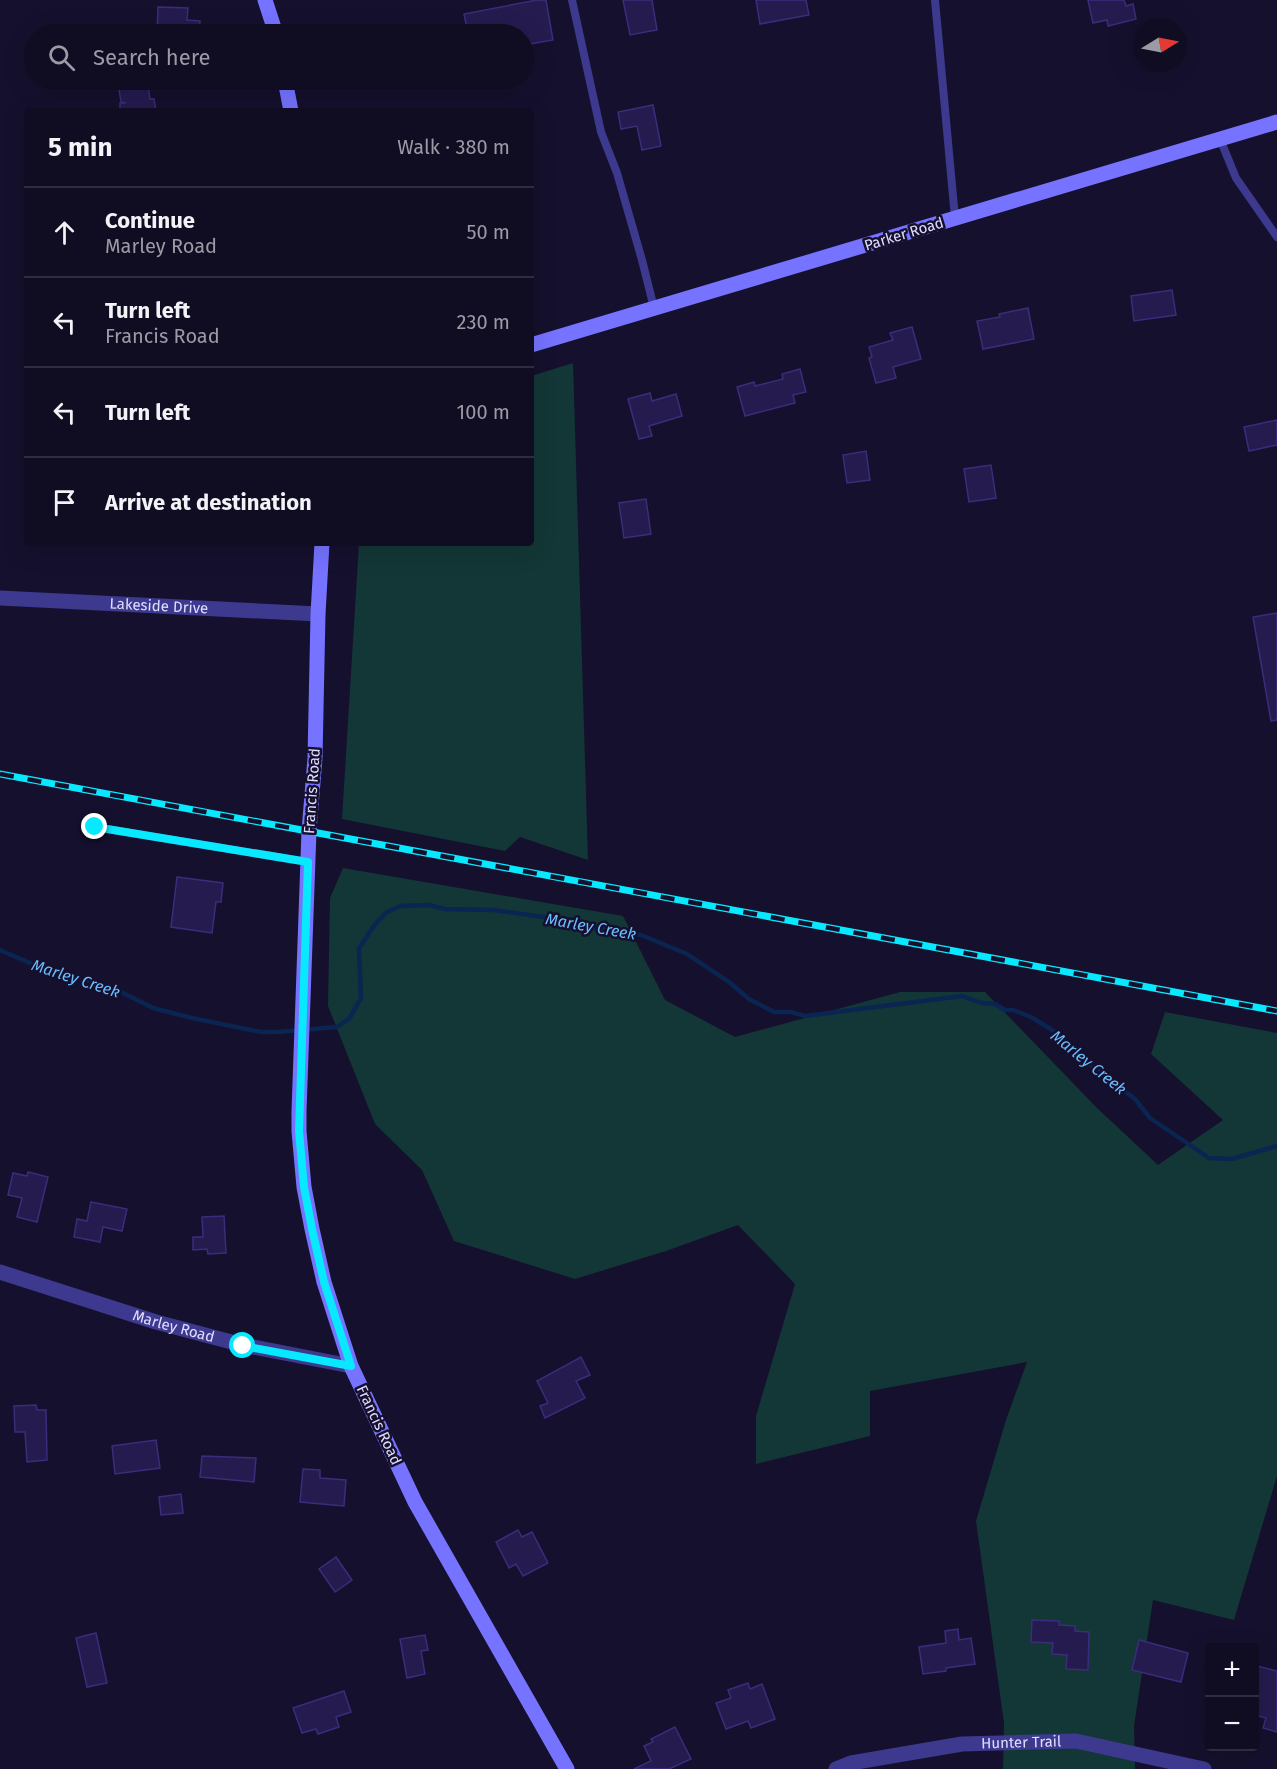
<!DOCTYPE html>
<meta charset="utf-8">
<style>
body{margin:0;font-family:"Fira Sans",sans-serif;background:#19152a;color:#f1f3f6}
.controls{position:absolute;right:18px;bottom:18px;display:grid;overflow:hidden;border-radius:6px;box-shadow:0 6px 24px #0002}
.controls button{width:54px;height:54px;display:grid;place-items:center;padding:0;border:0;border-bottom:2px solid #302c40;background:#100c22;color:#f1f3f6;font:30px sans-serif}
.compass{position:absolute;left:1133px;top:18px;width:54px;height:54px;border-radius:50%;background:#100c22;box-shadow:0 6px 24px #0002;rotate:80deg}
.stop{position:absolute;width:18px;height:18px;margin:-14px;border:4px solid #08e9ff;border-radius:50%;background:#fff}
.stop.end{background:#08e9ff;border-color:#fff;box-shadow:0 2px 6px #0008}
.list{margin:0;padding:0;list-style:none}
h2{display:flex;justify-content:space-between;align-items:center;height:78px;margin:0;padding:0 24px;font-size:26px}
h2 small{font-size:20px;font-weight:400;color:#9c9ba5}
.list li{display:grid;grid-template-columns:39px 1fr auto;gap:18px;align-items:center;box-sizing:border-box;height:90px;padding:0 24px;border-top:2px solid #302c40}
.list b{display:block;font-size:22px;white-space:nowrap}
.list p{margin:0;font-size:20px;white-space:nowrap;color:#9c9ba5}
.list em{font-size:20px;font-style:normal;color:#9c9ba5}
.icon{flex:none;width:33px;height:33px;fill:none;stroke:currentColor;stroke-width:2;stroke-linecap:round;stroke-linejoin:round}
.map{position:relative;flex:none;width:1277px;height:1769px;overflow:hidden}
.search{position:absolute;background:#100c22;box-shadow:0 6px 24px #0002;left:24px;top:24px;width:510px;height:66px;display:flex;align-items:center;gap:15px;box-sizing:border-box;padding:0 21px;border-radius:33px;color:#9c9ba5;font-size:22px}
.panel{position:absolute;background:#100c22;box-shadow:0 6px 24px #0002;left:24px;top:108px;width:510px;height:438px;border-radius:6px}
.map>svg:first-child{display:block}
.green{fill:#133736}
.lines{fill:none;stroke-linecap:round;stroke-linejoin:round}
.stream{stroke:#0a2552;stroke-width:4.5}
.building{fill:#251b4f;stroke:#3b2c7c;stroke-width:1.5}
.lane{stroke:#3c398e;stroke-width:8}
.street{stroke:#3c398e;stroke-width:15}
.secondary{stroke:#7573ff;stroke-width:15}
.rail-casing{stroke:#08e9ff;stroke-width:7}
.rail{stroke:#15102d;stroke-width:4.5;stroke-dasharray:14;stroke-linecap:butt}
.route{stroke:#08e9ff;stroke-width:8}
.labels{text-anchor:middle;stroke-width:5;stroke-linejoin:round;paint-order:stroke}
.street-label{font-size:15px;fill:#e0dcff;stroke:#15102d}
.water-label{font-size:16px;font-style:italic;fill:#6abcff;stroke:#15102d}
</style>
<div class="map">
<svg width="1277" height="1769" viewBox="0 0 1277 1769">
<rect width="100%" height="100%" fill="#15102d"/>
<!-- green -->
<g class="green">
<path d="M573,363L588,860L520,837L505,851L342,819L359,543H531V376Z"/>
<path d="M343,868L623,916L665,1000L735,1037L900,992H985L1096,1107L1158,1165L1223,1120L1151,1054L1165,1012L1277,1033V1476L1234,1620L1153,1600L1134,1726L1135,1769H1003L1004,1723L976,1521L1006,1420L1027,1362L870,1391V1436L756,1464V1416L795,1284L738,1225L666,1251L575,1279L454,1241L422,1170L375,1124L328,1006L330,898Z"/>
</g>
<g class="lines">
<!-- stream -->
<path class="stream" d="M0,950L44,969L109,986L153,1008L192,1018L261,1032H278L337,1027L349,1019L361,998L359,948L376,923L387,912L401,906L429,905L445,909L493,910L551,918L561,923L641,935L687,954L729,982L749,999L774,1012H791L805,1016L962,996L981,1003L995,1004L1005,1010H1013L1031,1017L1052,1030L1070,1046L1075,1053L1135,1099L1150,1118L1209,1158L1232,1159L1277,1146"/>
</g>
<!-- building -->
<g class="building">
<path d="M537,0H546L553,40L524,45V34H468L464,14Z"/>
<path d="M623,0H652L657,30L630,35Z"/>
<path d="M756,0H806L809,15L760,24Z"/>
<path d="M1088,0H1124L1126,6L1133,4L1136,19L1108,26L1107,20L1093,23Z"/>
<path d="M158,7L188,8L187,20L200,21L199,34H157Z"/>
<path d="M140,80H147L150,99H154L156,111H120V103H126L121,102L118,83Z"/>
<path d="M653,105L661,146L642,150L637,126L621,129L618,112Z"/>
<path d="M1172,290L1176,315L1134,321L1131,296Z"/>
<path d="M1028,308L1034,339L983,349L977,321L1000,317L999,314Z"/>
<path d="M912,327L921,359L893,367L896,378L876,383L869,358L872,357L869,347L893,340L890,333Z"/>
<path d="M800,369L806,392L793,395L795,403L745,416L737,387L754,382L755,386L783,379L782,374Z"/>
<path d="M650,393L652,401L676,394L682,416L649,426L652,436L639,439L628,399Z"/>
<path d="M1277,420V445L1249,451L1244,427Z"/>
<path d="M866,451L870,480L847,483L843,455Z"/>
<path d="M991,465L996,498L969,502L964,469Z"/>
<path d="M646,499L651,534L624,538L619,503Z"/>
<path d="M1277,613V720L1271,721L1253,617Z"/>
<path d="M177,877L223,883L221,902H216L212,933L171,927Z"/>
<path d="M28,1172L48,1177L37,1222L17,1217L22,1198L8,1195L13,1173L27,1176Z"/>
<path d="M91,1202L127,1209L122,1231L103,1227L100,1242L74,1237L77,1219L87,1221Z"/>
<path d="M224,1216L226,1253L208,1254L207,1249L193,1250V1237H203L202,1217Z"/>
<path d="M581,1357L590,1375L576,1381L585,1398L545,1418L540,1406L548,1403L537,1381Z"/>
<path d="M36,1405L37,1410H46L47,1460L27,1462L25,1432H15L14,1406Z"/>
<path d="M156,1440L160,1468L115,1474L112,1446Z"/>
<path d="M202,1456L256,1458L254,1482L200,1477Z"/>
<path d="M303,1469L320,1470V1478L346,1480L344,1506L300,1502Z"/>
<path d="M181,1494L183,1513L161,1515L159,1497Z"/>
<path d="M518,1530L522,1537L532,1532L548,1563L523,1576L516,1564L509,1568L496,1542Z"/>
<path d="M336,1557L352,1580L335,1592L319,1569Z"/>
<path d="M1032,1620L1059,1621V1625L1075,1626V1631L1089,1632L1088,1670L1066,1669L1067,1655L1052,1654L1053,1643L1031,1642Z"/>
<path d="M958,1629L959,1640L971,1638L975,1664L946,1668V1671L923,1674L919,1647L946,1643L945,1631Z"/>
<path d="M96,1633L107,1683L87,1687L76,1638Z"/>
<path d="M425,1635L428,1650L421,1651L425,1674L407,1678L400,1639Z"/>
<path d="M1139,1640L1188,1653L1181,1682L1132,1670Z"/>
<path d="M1257,1666L1277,1671V1732L1263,1728L1266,1718L1254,1715V1676Z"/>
<path d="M748,1683L750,1689L762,1684L775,1719L751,1728L748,1721L726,1729L716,1703L731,1698L728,1690Z"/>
<path d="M344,1691L351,1712L336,1717L339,1727L318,1734L316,1729L302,1733L293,1708Z"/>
<path d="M675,1727L691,1759L669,1769H634L651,1761L644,1746L653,1742L651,1739Z"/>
</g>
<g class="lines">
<!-- lane -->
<g class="lane">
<path d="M572,0L601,132L617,173L642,260L654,308"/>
<path d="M935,0L955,218"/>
<path d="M1220,139L1236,178L1277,237"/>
<path d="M95,827L308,862"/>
</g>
<!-- street -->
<g class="street">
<path id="s1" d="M0,598L318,614"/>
<path id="s2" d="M0,1272L156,1322L243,1345L351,1366"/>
<path id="s3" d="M836,1769L851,1763L962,1744L1076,1741L1204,1769"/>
</g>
<!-- secondary -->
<g class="secondary">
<path d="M265,0L276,34"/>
<path d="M285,80L291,111"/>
<path d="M531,345L1277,122"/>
<path d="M322,543L318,614L315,758L309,831L299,1111V1131L304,1187L312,1229L324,1282L351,1366L415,1502L567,1769"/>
</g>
<!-- rail casing -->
<g class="rail-casing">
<path id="rail" d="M0,774L1277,1011"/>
</g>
<!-- rail -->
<use href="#rail" class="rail"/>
</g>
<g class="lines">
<!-- route -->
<path class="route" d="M95,827L308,862L299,1131L304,1187L312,1229L324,1282L351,1366L243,1346"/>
</g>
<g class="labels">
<!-- street labels -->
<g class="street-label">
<text transform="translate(904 234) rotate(-17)" y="5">Parker Road</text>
<text dy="5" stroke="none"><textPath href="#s1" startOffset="159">Lakeside Drive</textPath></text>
<text transform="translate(312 791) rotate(-86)" y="5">Francis Road</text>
<text dy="5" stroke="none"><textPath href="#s2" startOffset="182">Marley Road</textPath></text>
<text transform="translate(379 1425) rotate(65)" y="5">Francis Road</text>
<text dy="5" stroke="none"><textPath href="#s3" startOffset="188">Hunter Trail</textPath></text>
</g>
<!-- water labels -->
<g class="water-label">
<text transform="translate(591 926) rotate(10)" y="6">Marley Creek</text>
<text transform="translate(76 978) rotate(18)" y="6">Marley Creek</text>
<text transform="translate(1089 1062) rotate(39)" y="6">Marley Creek</text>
</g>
</g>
</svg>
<div class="controls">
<button>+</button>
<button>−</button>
</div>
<svg class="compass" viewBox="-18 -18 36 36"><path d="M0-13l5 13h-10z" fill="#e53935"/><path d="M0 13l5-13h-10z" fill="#9c9ba5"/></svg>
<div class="stop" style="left:243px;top:1346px"></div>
<div class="stop end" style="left:95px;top:827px"></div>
<div class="search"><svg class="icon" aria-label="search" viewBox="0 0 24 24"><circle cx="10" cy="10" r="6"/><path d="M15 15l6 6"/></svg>Search here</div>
<section class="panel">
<h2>5 min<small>Walk · 380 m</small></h2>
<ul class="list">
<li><svg class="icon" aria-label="ahead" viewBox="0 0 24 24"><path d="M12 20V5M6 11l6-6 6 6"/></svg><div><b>Continue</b><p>Marley Road</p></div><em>50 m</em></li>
<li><svg class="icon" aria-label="left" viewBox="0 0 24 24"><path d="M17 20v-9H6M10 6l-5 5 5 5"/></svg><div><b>Turn left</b><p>Francis Road</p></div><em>230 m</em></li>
<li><svg class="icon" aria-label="left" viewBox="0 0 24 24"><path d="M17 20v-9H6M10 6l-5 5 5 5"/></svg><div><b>Turn left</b></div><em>100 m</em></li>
<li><svg class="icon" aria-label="arrive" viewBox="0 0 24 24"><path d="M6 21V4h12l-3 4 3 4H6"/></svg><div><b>Arrive at destination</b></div></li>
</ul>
</section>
</div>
